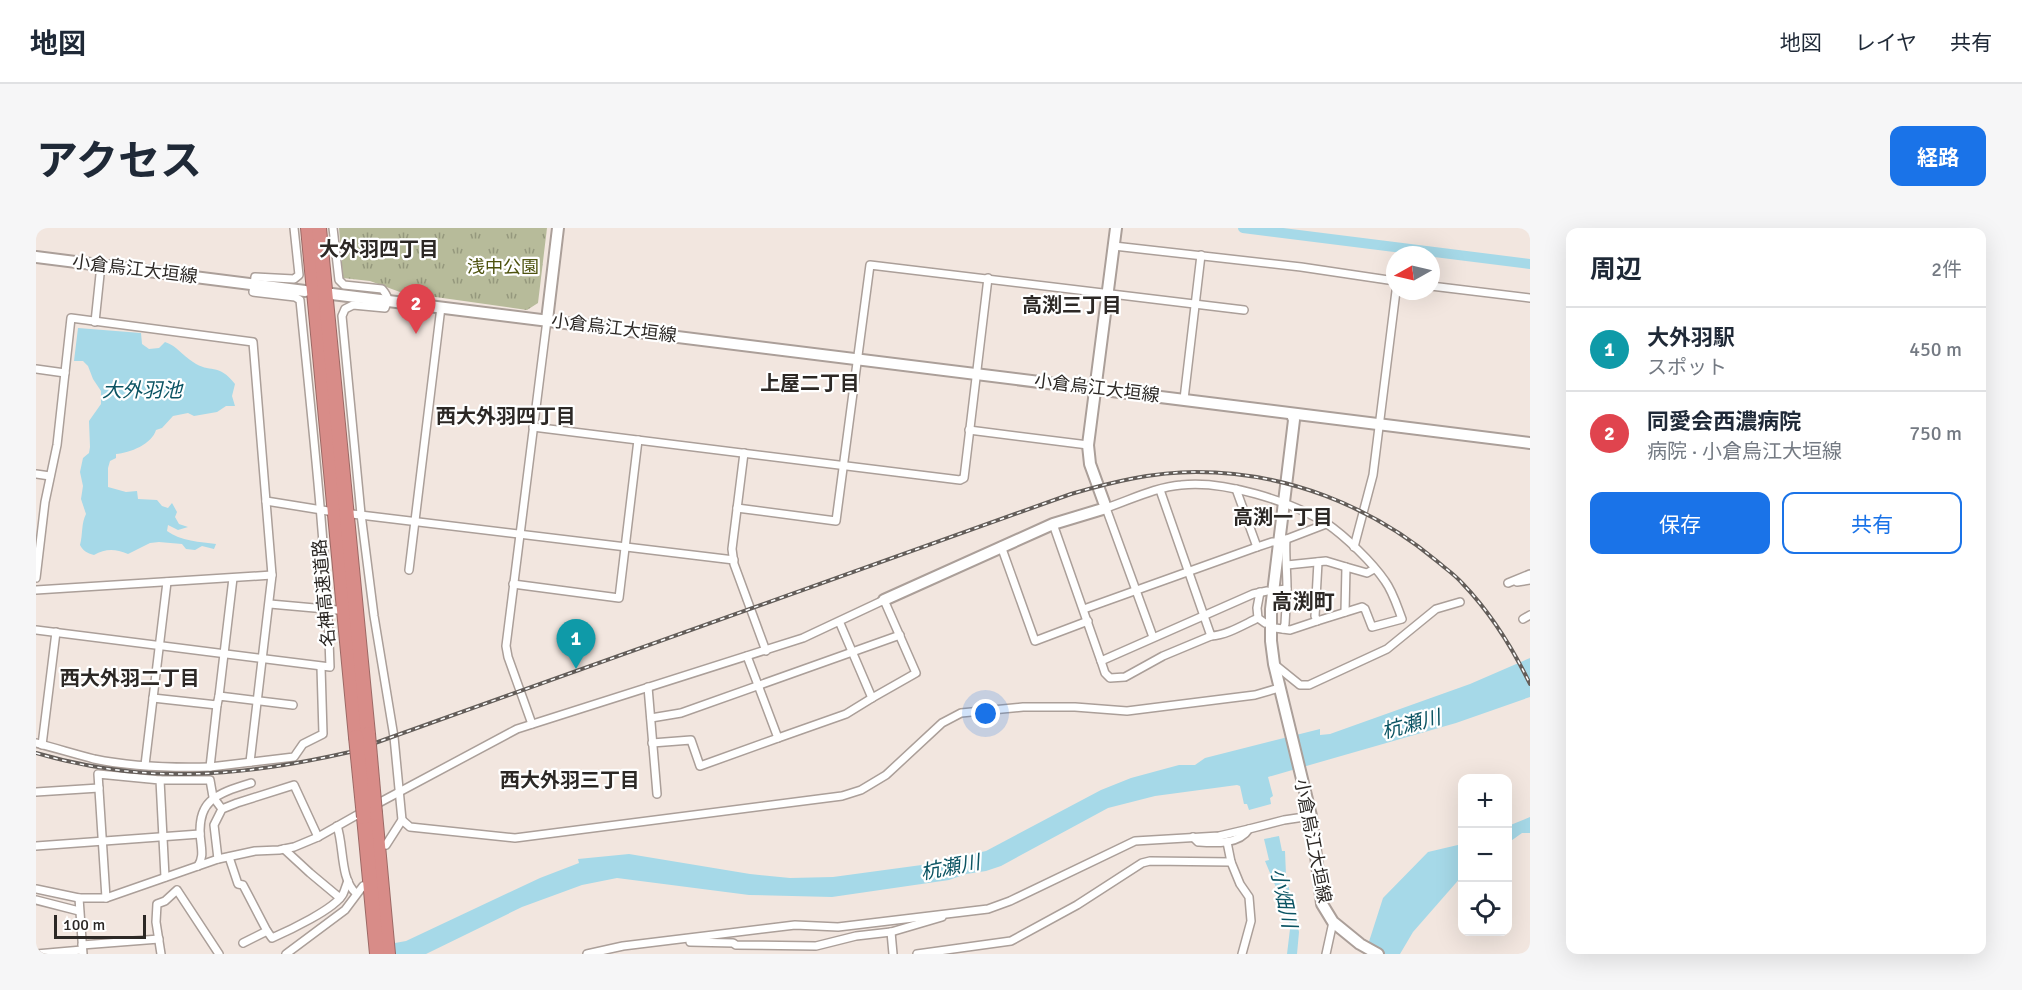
<!DOCTYPE html>
<html lang="ja">
<meta charset="utf-8">
<style>
body{margin:0;font-family:Signika,"Noto Sans JP",sans-serif;background:#f6f6f7;color:#1f2937}
.controls{position:absolute;right:18px;bottom:18px;display:grid;overflow:hidden;border-radius:12px;box-shadow:0 6px 24px #0002}
.controls button{width:54px;height:54px;display:grid;place-items:center;padding:0;border:0;border-bottom:2px solid #e0e1e3;background:#fff;color:#1f2937;font:30px sans-serif}
.compass{position:absolute;left:1350px;top:18px;width:54px;height:54px;border-radius:50%;background:#fff;box-shadow:0 6px 24px #0002;rotate:262deg}
.scale{position:absolute;left:18px;bottom:15px;width:92px;box-sizing:border-box;padding-left:6px;border:3px solid #2c2825;border-top:0;font-size:16px;line-height:21px;white-space:nowrap;color:#2c2825;-webkit-text-stroke:4px #fff;paint-order:stroke}
.you{position:absolute;left:950px;top:486px;width:21px;height:21px;margin:-15px;border:4px solid #fff;border-radius:50%;background:#1a73e8;box-shadow:0 0 0 9px #1a73e833}
.badge{display:grid;place-items:center;width:39px;height:39px;border-radius:50%;background:#1a73e8;color:#fff;font-size:20px;font-weight:700}
.pin{position:absolute;translate:-50% -50px;filter:drop-shadow(0 2px 3px #0008)}
.pin::after{content:'';position:absolute;top:32px;width:21px;height:18px;background:inherit;clip-path:polygon(0 0,100% 0,50% 100%)}
.list{margin:0;padding:0;list-style:none}
h2{display:flex;justify-content:space-between;align-items:center;height:78px;margin:0;padding:0 24px;font-size:26px}
h2 small{font-size:20px;font-weight:400;color:#747a83}
.list li{display:grid;grid-template-columns:39px 1fr auto;gap:18px;align-items:center;box-sizing:border-box;height:84px;padding:0 24px;border-top:2px solid #e0e1e3}
.list b{display:block;font-size:22px;white-space:nowrap}
.list p{margin:0;font-size:20px;white-space:nowrap;color:#747a83}
.list em{font-size:20px;font-style:normal;color:#747a83}
.actions{display:flex;gap:12px;padding:18px 24px}
.actions a{flex:1;padding:14px 0;border:2px solid #1a73e8;border-radius:12px;text-align:center;font-size:21px;color:#1a73e8}
.actions .main{background:#1a73e8;color:#fff}
.icon{flex:none;width:33px;height:33px;fill:none;stroke:currentColor;stroke-width:2;stroke-linecap:round;stroke-linejoin:round}
.map{position:relative;flex:none;width:1494px;height:726px;overflow:hidden;border-radius:12px}
header{display:flex;align-items:center;gap:36px;box-sizing:border-box;height:84px;padding:0 30px;background:#fff;border-bottom:2px solid #e0e1e3}
header strong{font-size:28px}
nav{display:flex;gap:33px;margin-inline-start:auto;font-size:21px}
.intro{display:flex;align-items:center;justify-content:space-between;box-sizing:border-box;height:144px;padding:0 36px}
h1{margin:0;font-size:42px}
.button{padding:15px 27px;border-radius:12px;background:#1a73e8;color:#fff;font-size:21px;font-weight:700}
main{display:flex;gap:36px;padding:0 36px}
aside{flex:1;background:#fff;border-radius:12px;box-shadow:0 6px 24px #0002}
.map>svg:first-child{display:block}
.park{fill:url(#park-tufts)}
.water{fill:#a6d9e8}
.lines{fill:none;stroke-linecap:round;stroke-linejoin:round}
.river{stroke:#a6d9e8;stroke-width:10}
.street-casing{stroke:#ab9f99;stroke-width:10}
.secondary-casing{stroke:#ab9f99;stroke-width:14}
.highway-casing{stroke:#9c6965;stroke-width:16}
.street{stroke:#fff;stroke-width:7}
.secondary{stroke:#fff;stroke-width:10}
.highway{stroke:#d88c88;stroke-width:14}
.rail-casing{stroke:#635d59;stroke-width:4}
.rail{stroke:#fff;stroke-width:1.5;stroke-dasharray:4.5;stroke-linecap:butt}
.highway-bridge-casing{stroke:#9c6965;stroke-width:16;stroke-linecap:butt}
.highway-bridge{stroke:#d88c88;stroke-width:14}
.labels{text-anchor:middle;stroke-width:4.5;stroke-linejoin:round;paint-order:stroke}
.park-label{font-size:18px;fill:#4e530f;stroke:#fff}
.street-label{font-size:18px;fill:#2c2825;stroke:#fff}
.neighbourhood-label{font-size:20px;font-weight:bold;fill:#2c2825;stroke:#fff}
.water-label{font-size:20px;font-style:italic;fill:#0b5463;stroke:#fff}
.quarter-label{font-size:21px;font-weight:bold;fill:#2c2825;stroke:#fff}
</style>
<header>
<strong>地図</strong>
<nav><a>地図</a><a>レイヤ</a><a>共有</a></nav>
</header>
<div class="intro"><h1>アクセス</h1><a class="button">経路</a></div>
<main>
<div class="map">
<svg width="1494" height="726" viewBox="0 0 1494 726">
<defs>
<pattern id="park-tufts" width="24" height="20" patternUnits="userSpaceOnUse" patternTransform="scale(1.5)"><rect width="24" height="20" fill="#b7bb9a"/><path d="M3 7l-1-3M5 7V3M7 7l1-3M15 17l-1-3M17 17v-4M19 17l1-3" fill="none" stroke="#95987d"/></pattern>
</defs>
<rect width="100%" height="100%" fill="#f2e6df"/>
<!-- park -->
<path class="park" d="M303,0H511L502,75L491,82L364,64L334,53L307,50Z"/>
<!-- water -->
<g class="water">
<path d="M42,100L105,105L106,116L113,121L123,120L129,114C141,118 146,127 157,134C174,146 182,134 199,156L196,168L199,178H190L181,184L158,188L152,185L137,188L126,200L120,202C116,216 94,225 80,226V230L74,233L72,240V259L90,264L101,263L102,271L121,272L126,278L132,280L136,275L141,284L139,289L143,296L152,299L142,302L132,297L131,303C144,313 165,314 180,316L178,321L166,318L159,322L150,321L146,316L123,314L114,315L92,326C78,320 69,321 58,327C51,325 47,323 44,317C47,306 45,296 50,286L45,271L47,258L44,244L47,230L53,225L54,219L53,193L65,176V163L57,151L52,138L47,133H38Z"/>
<path d="M1494,430V469L1420,495L1232,549L1237,568L1234,570L1235,576L1213,582L1211,576H1208L1204,558L1201,557L1119,568L1072,580L965,638L950,643L930,646L913,652L796,669L713,667L581,650L546,657L486,679L390,726H338L359,715L370,713L504,650L543,635L542,631L593,626L714,646L754,650L797,649L893,636L950,623L1065,562L1095,550L1143,537H1159L1169,530L1284,501V507L1294,506L1434,456Z"/>
<path d="M1494,589V605H1486L1472,615V598Z"/>
<path d="M1243,608L1246,623H1249L1250,647L1263,704L1261,726H1251L1254,701L1252,688L1229,633L1233,632L1228,611Z"/>
<path d="M1426,616V648L1377,704L1364,726H1329L1347,670L1392,624Z"/>
</g>
<g class="lines">
<!-- river -->
<path class="river" d="M1207,0L1494,36"/>
<!-- street casing -->
<g class="street-casing">
<g id="street">
<path d="M297,0L303,52L308,57L346,61C352,68 353,71 349,80L317,77L309,81L306,88L325,286L338,388L358,509L366,592L350,617"/>
<path d="M1078,18L1265,39L1359,53"/>
<path d="M1395,58L1494,70"/>
<path d="M59,94L65,37"/>
<path d="M0,141L29,145"/>
<path d="M1148,171L1165,27"/>
<path d="M497,199L924,252L928,250L952,50"/>
<path d="M933,202L1052,217"/>
<path d="M708,225L696,321L698,336L730,423"/>
<path d="M0,246L14,248"/>
<path d="M1200,261L1221,319L1236,314H1243L1290,296"/>
<path d="M1124,262L1175,408C1191,407 1207,397 1222,390"/>
<path d="M230,273L292,283"/>
<path d="M701,280L800,293L834,37L1208,82"/>
<path d="M316,286L698,332"/>
<path d="M1017,296L1065,433L1217,366L1231,363"/>
<path d="M1250,311C1249,328 1251,343 1251,361"/>
<path d="M965,318L999,413L1052,393"/>
<path d="M1318,319L1337,247L1360,63"/>
<path d="M1251,337L1290,333L1310,339"/>
<path d="M373,342L405,79"/>
<path d="M0,350L9,274L21,217L35,90L217,114L236,347L214,534"/>
<path d="M1481,354L1494,352"/>
<path d="M1472,355L1494,346"/>
<path d="M477,356L583,370L602,212"/>
<path d="M0,362L236,347"/>
<path d="M1242,362L1251,361L1249,396L1247,401"/>
<path d="M1224,364L1221,380L1222,390L1229,395"/>
<path d="M234,376L301,382"/>
<path d="M1048,381L1221,319"/>
<path d="M1309,384L1310,339L1331,345L1338,341"/>
<path d="M1487,391L1494,387"/>
<path d="M1239,400L1254,402L1281,393L1279,388L1282,334"/>
<path d="M0,402L294,439C290,316 276,194 264,72L259,69L217,64L219,49L258,51L263,47L258,0"/>
<path d="M1117,409L1070,280C1094,272 1120,259 1145,257C1188,252 1253,273 1290,295C1309,308 1336,334 1349,353C1357,364 1361,378 1366,391L1336,399L1329,381L1326,379L1281,393"/>
<path d="M1065,433L1069,445L1074,450L1089,449L1127,428L1175,408"/>
<path d="M1238,436L1264,457H1273L1351,421L1400,381L1424,374"/>
<path d="M612,459L621,566"/>
<path d="M183,468L197,350"/>
<path d="M117,470L181,477L183,468L257,477"/>
<path d="M181,477L174,539L258,529L267,516L287,506L285,439"/>
<path d="M615,490L645,485L864,407"/>
<path d="M496,496L472,429L470,418L511,92"/>
<path d="M742,510L810,486L836,470"/>
<path d="M0,515C19,520 39,526 58,531C96,539 135,540 174,539"/>
<path d="M616,515L655,512L664,538L742,510L711,428"/>
<path d="M6,517L20,404"/>
<path d="M109,537L131,354"/>
<path d="M124,552H174L177,569L186,581"/>
<path d="M0,564L63,560"/>
<path d="M337,578L481,501L767,410L848,372L880,445L836,470L803,393"/>
<path d="M366,592L374,599L479,610L806,568L825,562L850,547L906,495L925,485L987,479H1039L1091,483L1219,467L1243,460"/>
<path d="M301,598C308,617 304,652 320,665"/>
<path d="M1157,609L1162,614C1178,615 1203,617 1213,601L1248,592L1275,588"/>
<path d="M1191,614L1195,634L1204,656L1213,669L1215,693L1206,726"/>
<path d="M0,618L164,606"/>
<path d="M248,621L274,645L304,670"/>
<path d="M193,629L202,656L207,657L231,703L207,715"/>
<path d="M182,631L178,597L186,581L201,575L258,557L282,609"/>
<path d="M162,638C167,630 166,624 165,615C159,573 179,566 215,555"/>
<path d="M0,661L43,670H70L182,631L219,623L243,622L258,619L282,609L328,583"/>
<path d="M43,670L47,726"/>
<path d="M70,670L62,546L124,552L129,649"/>
<path d="M0,672L43,683"/>
<path d="M231,703L236,710C252,703 299,681 307,666C309,662 310,657 312,653"/>
<path d="M855,704L857,726"/>
<path d="M654,714L697,715L700,717L780,718L820,708L855,704L906,689"/>
<path d="M46,717L123,711"/>
<path d="M0,726L46,722"/>
<path d="M125,726L120,694L121,676L129,673L141,662L183,726"/>
<path d="M250,726L309,682L327,658"/>
<path d="M551,726L587,718L759,697L802,699L952,681L974,673L1099,613L1183,608L1213,601"/>
<path d="M881,726L975,713L1041,677L1106,635L1114,633L1195,634"/>
<path d="M1290,726L1297,694"/>
</g>
</g>
<!-- secondary casing -->
<g class="secondary-casing">
<g id="secondary">
<path d="M0,29L269,63"/>
<path d="M296,66L1494,215"/>
<path d="M511,92L522,0"/>
<path d="M1256,187L1258,192L1235,381V413L1238,436L1275,588L1286,676L1297,694L1324,716L1342,726"/>
<path d="M848,372L1017,296L1070,280L1054,236L1052,217L1080,0"/>
</g>
</g>
<!-- highway casing -->
<g class="highway-casing">
<g id="highway">
<path d="M272,0L320,509"/>
<path d="M283,0L332,506"/>
<path d="M339,585L352,726"/>
<path d="M328,589L341,726"/>
</g>
</g>
<!-- street -->
<use href="#street" class="street"/>
<!-- secondary -->
<use href="#secondary" class="secondary"/>
<!-- highway -->
<use href="#highway" class="highway"/>
<!-- rail casing -->
<g class="rail-casing">
<path id="rail" d="M0,525C109,557 205,549 314,524L1035,266C1076,254 1117,244 1160,244C1249,244 1334,277 1402,334C1410,341 1419,347 1426,355C1454,384 1476,419 1494,456"/>
</g>
<!-- rail -->
<use href="#rail" class="rail"/>
<!-- highway-bridge casing -->
<g class="highway-bridge-casing">
<g id="highway-bridge">
<path d="M332,506L339,585"/>
<path d="M320,509L328,589"/>
</g>
</g>
<!-- highway-bridge -->
<use href="#highway-bridge" class="highway-bridge"/>
</g>
<g class="labels">
<!-- park labels -->
<g class="park-label">
<text x="467" y="45">浅中公園</text>
</g>
<!-- street labels -->
<g class="street-label">
<text transform="translate(99 41) rotate(7)" y="6">小倉烏江大垣線</text>
<text transform="translate(578 100) rotate(7)" y="6">小倉烏江大垣線</text>
<text transform="translate(1061 160) rotate(7)" y="6">小倉烏江大垣線</text>
<text transform="translate(288 365) rotate(-95)" y="6">名神高速道路</text>
<text transform="translate(1277 613) rotate(79)" y="6">小倉烏江大垣線</text>
</g>
<!-- neighbourhood labels -->
<g class="neighbourhood-label">
<text x="343" y="28">大外羽四丁目</text>
<text x="1036" y="84">高渕三丁目</text>
<text x="774" y="162">上屋二丁目</text>
<text x="470" y="195">西大外羽四丁目</text>
<text x="1247" y="296">高渕一丁目</text>
<text x="94" y="457">西大外羽二丁目</text>
<text x="534" y="559">西大外羽三丁目</text>
</g>
<!-- water labels -->
<g class="water-label">
<text x="106" y="169">大外羽池</text>
<text transform="translate(1375 496) rotate(-15)" y="7">杭瀬川</text>
<text transform="translate(914 639) rotate(-11)" y="7">杭瀬川</text>
<text transform="translate(1248 670) rotate(78)" y="7">小畑川</text>
</g>
<!-- quarter labels -->
<g class="quarter-label">
<text x="1267" y="381">高渕町</text>
</g>
</g>
</svg>
<div class="controls">
<button>+</button>
<button>−</button>
<button><svg class="icon" aria-label="locate" viewBox="0 0 24 24"><circle cx="12" cy="12" r="6"/><path d="M12 2v4M12 18v4M2 12h4M18 12h4"/></svg></button>
</div>
<svg class="compass" viewBox="-18 -18 36 36"><path d="M0-13l5 13h-10z" fill="#e53935"/><path d="M0 13l5-13h-10z" fill="#747a83"/></svg>
<div class="scale">100 m</div>
<div class="you"></div>
<div class="pin badge" style="left:540px;top:441px;background:#0f9aa8">1</div>
<div class="pin badge" style="left:380px;top:106px;background:#e0444e">2</div>
</div>
<aside>
<h2>周辺<small>2件</small></h2>
<ul class="list">
<li><span class="badge" style="background:#0f9aa8">1</span><div><b>大外羽駅</b><p>スポット</p></div><em>450 m</em></li>
<li><span class="badge" style="background:#e0444e">2</span><div><b>同愛会西濃病院</b><p>病院 · 小倉烏江大垣線</p></div><em>750 m</em></li>
</ul>
<div class="actions"><a class="main">保存</a><a>共有</a></div>
</aside>
</main>
